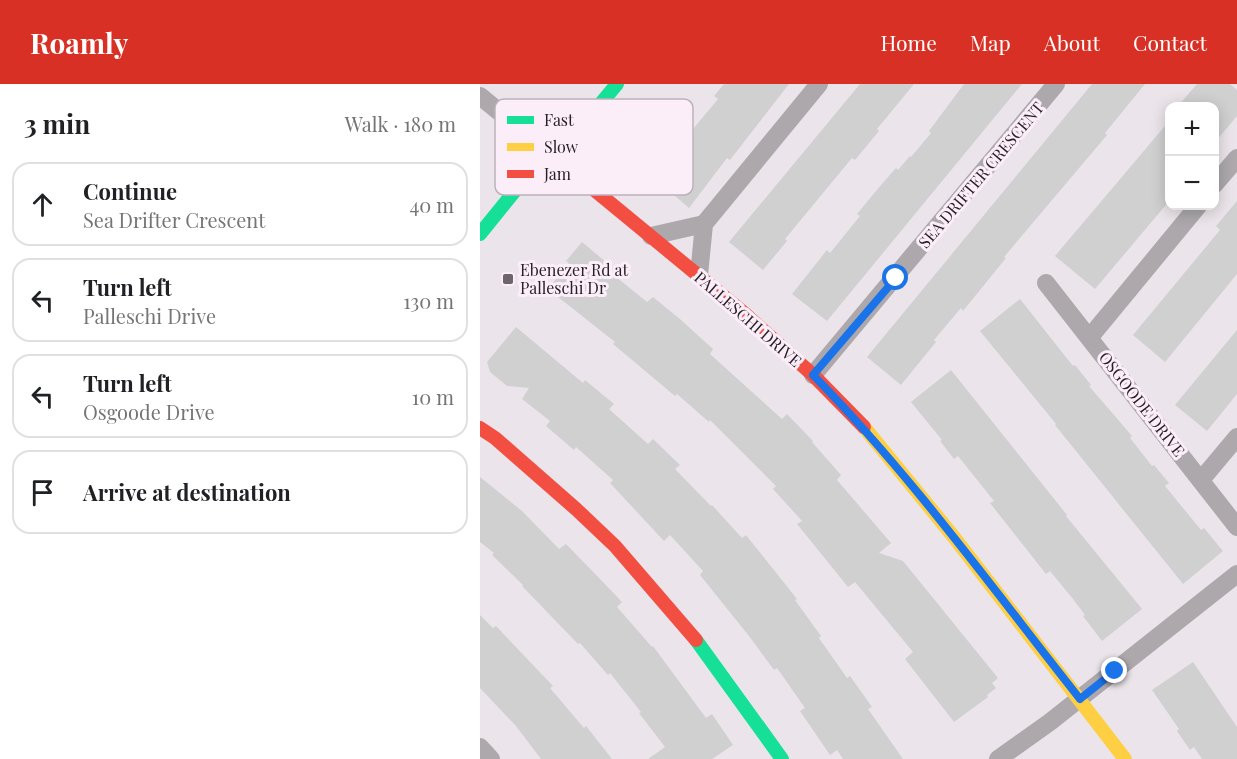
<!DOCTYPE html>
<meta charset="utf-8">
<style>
body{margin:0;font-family:"Playfair Display",serif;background:#f2f2f2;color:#202124}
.controls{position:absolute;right:18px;top:18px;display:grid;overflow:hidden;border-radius:12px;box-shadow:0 3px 15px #0003}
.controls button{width:54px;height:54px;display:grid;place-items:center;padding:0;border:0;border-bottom:2px solid #e0e0e0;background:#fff;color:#202124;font:30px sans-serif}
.stop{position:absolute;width:18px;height:18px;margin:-14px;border:4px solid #1a73e8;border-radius:50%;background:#fff}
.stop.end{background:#1a73e8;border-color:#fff;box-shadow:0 2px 6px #0008}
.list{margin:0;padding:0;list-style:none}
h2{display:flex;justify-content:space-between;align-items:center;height:78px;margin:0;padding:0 24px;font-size:26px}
h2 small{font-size:20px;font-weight:400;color:#757577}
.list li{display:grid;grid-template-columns:39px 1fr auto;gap:18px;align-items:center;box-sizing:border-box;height:84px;margin:0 12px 12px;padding:0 12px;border:2px solid #e0e0e0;border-radius:18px}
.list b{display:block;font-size:22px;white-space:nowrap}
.list p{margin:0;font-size:20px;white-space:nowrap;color:#757577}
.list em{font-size:20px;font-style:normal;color:#757577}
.icon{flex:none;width:33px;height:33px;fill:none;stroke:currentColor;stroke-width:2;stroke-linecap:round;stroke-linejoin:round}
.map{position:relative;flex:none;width:757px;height:675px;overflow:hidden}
header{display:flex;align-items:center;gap:36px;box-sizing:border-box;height:84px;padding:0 30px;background:#d93025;color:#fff}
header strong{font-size:28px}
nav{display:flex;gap:33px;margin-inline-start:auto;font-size:21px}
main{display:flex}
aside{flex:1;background:#fff}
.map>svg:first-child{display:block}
.building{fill:#d0d0d1}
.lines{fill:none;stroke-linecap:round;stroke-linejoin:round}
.street{stroke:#aca8ac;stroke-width:18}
.fast{stroke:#16e098;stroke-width:14}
.slow{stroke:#ffcf43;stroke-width:14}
.jam{stroke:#f24e42;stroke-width:14}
.route{stroke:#1a73e8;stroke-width:8}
.poi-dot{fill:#6c666b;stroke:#fceef9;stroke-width:2}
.labels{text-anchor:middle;stroke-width:6;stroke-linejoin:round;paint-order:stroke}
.street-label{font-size:16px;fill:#272226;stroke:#fceef9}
.poi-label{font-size:16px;fill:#272226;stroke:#fceef9;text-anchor:start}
.key{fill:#fceef9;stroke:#bcb1ba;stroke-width:1.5}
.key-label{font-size:16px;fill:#272226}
</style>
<header>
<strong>Roamly</strong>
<nav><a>Home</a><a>Map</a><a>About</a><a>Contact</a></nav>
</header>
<main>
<aside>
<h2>3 min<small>Walk · 180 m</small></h2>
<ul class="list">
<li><svg class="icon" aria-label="ahead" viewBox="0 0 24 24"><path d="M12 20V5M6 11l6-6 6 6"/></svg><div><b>Continue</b><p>Sea Drifter Crescent</p></div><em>40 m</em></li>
<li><svg class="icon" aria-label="left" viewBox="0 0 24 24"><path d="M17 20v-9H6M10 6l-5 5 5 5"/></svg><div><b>Turn left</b><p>Palleschi Drive</p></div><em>130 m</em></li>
<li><svg class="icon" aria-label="left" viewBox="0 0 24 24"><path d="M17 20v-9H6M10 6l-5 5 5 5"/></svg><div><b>Turn left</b><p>Osgoode Drive</p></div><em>10 m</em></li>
<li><svg class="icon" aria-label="arrive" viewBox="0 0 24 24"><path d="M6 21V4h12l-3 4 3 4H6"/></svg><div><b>Arrive at destination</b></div></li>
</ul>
</aside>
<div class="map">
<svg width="757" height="675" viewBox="0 0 757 675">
<rect width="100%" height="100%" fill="#ebe4ea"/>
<!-- building -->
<g class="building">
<path d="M244,0H309L250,76L247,74L209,124L173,93L238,15L234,12Z"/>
<path d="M380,0H434L397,45L399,47L375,76L372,74L305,155L307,157L283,186L249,158Z"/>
<path d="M484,0H542L347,237L312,210L347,166L350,169L380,132L377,130L401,101L416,84L418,86L430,72L431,73L451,49L449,47Z"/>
<path d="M612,0H665L625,49L627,51L524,173L526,174L483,227L481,224L454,256L456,258L421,301L387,273Z"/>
<path d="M717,0H750L757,6V32L735,58V22H698Z"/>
<path d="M690,36V116L615,205L575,172Z"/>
<path d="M757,117V190L685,278L653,251L740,146L736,142Z"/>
<path d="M102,158L133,184L130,188L167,218L173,213L201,236L233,265L230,270L302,335L307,330L333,357L332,358L361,391L357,396L411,459L399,469L423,477L518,594L512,599L516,604L507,611L508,613L474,638L425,575L433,568L375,498L368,503L317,440L322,437L293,405L296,402L230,336L229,338L197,310L195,312L133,260L135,258L68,205L89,179L86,177Z"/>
<path d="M540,215L593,282L595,281L611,301L609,302L652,352L650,354L672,382L674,381L689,399L685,402L721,446L724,444L743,467L703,500L575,341L576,340L500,247Z"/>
<path d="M36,243L103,299L105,296L134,320L129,325L168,360L173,355L200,381L195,385L231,422L232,421L262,454L266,451L317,515L315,516L341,552L339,554L367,594L370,592L392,623L388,625L423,675H363L357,666L350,671L320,627L325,624L297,584L294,586L269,552L220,491L223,487L190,451L184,457L130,399L133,396L96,363L94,366L66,342L70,337L42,315L49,304L27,302L10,288L7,278Z"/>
<path d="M757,246V310L727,347L695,321Z"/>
<path d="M471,286L587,431L586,432L662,525L622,557L603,532L605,531L593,515L570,487L566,490L510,419L514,417L478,372L474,375L460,357L462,356L431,318Z"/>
<path d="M0,393L42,427L79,465L86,460L121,496L142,518L137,523L172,563L173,562L226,634L232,630L253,661L232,675H168L185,663L159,629L161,628L130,589L128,591L100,559L98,560L42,502L43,501L12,471L14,469L0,458Z"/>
<path d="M0,531L13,544L16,542L73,602L70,604L104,644L106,642L132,675H61L36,642L0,604Z"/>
<path d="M713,578L757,643V675H722L714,663L710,666L697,647L699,645L672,606Z"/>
</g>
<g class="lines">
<!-- street -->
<g class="street">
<path d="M0,12L72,71"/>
<path d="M734,101L757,74"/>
<path d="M171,152L224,140"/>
<path d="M219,191L224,140L339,0"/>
<path d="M566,199L757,443"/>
<path d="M610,253L718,122"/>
<path d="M333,291L576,0"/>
<path d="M721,396L757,353"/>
<path d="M0,663L11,675"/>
<path d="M518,675L570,638L757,490"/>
</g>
<!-- fast -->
<g class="fast">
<path d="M0,150L38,103L107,36L137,0"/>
<path d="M216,556L302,675"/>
</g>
<!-- slow -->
<path class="slow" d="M384,343L473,452L645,675"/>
<!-- jam -->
<g class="jam">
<path d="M72,71L265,230L333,291L384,343"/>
<path d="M0,344L15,354L96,425L135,462L216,556"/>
</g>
</g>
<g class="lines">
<!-- route -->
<path class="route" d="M416,194L333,291C431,391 513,505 600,615L635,587"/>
</g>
<!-- markers -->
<rect class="poi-dot" x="22" y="189" width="12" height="12" rx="3"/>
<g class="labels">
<!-- street labels -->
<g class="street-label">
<text transform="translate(501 91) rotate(-50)" y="6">SEA DRIFTER CRESCENT</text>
<text transform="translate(268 235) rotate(41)" y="6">PALLESCHI DRIVE</text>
<text transform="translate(662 320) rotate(52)" y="6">OSGOODE DRIVE</text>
</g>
<!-- poi labels -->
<g class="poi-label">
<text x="40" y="192">Ebenezer Rd at<tspan x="40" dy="18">Palleschi Dr</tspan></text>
</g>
</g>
<!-- legend -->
<rect x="15" y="15" width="198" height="96" rx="9" class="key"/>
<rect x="27" y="32" width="27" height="8" fill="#16e098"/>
<rect x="27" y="59" width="27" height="8" fill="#ffcf43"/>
<rect x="27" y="86" width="27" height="8" fill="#f24e42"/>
<g class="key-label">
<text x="64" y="42">Fast</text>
<text x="64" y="69">Slow</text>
<text x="64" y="96">Jam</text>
</g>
</svg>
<div class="controls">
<button>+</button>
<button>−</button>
</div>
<div class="stop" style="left:416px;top:194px"></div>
<div class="stop end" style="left:635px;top:587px"></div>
</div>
</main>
